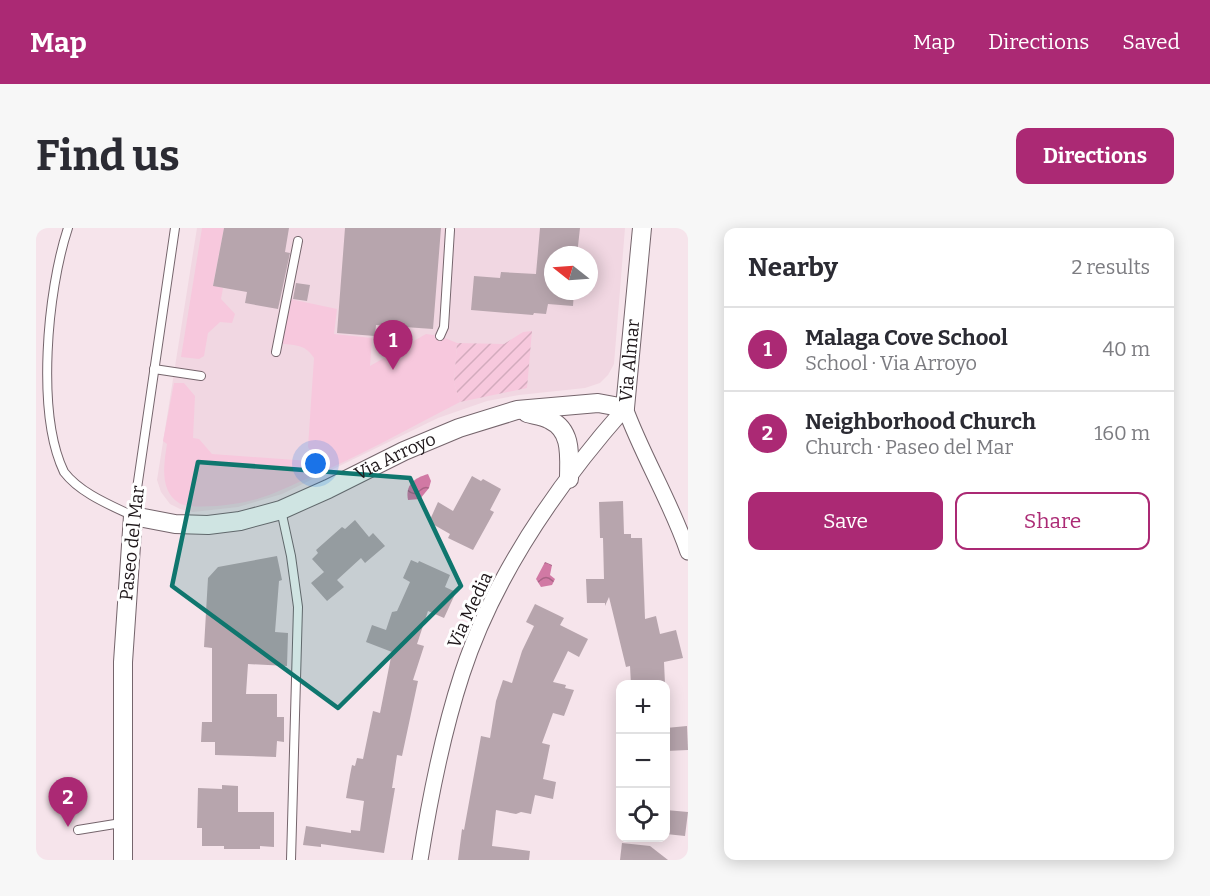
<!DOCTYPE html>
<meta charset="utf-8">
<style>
body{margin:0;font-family:Bitter,serif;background:#f7f7f7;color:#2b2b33}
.controls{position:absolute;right:18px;bottom:18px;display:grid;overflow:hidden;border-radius:12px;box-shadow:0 3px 15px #0003}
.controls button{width:54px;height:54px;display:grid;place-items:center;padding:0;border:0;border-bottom:2px solid #e1e1e2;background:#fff;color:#2b2b33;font:30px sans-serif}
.compass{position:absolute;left:508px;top:18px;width:54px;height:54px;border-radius:50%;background:#fff;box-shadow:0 3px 15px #0003;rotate:287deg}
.you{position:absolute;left:280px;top:236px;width:21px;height:21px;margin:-15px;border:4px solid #fff;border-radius:50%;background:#1a73e8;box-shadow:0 0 0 9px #1a73e833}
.badge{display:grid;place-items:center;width:39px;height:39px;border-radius:50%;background:#ab2974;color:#fff;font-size:20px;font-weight:700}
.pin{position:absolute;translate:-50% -50px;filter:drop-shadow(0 2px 3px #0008)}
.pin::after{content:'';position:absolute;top:32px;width:21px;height:18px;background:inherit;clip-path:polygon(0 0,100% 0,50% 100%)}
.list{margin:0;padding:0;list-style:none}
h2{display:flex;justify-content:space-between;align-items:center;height:78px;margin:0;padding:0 24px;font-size:26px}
h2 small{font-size:20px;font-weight:400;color:#7c7c81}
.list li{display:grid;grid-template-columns:39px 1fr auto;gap:18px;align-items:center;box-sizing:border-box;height:84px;padding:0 24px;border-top:2px solid #e1e1e2}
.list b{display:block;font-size:22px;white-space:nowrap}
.list p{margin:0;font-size:20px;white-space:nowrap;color:#7c7c81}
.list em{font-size:20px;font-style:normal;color:#7c7c81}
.actions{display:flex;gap:12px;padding:18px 24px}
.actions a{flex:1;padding:14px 0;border:2px solid #ab2974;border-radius:12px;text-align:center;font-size:21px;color:#ab2974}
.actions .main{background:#ab2974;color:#fff}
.icon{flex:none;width:33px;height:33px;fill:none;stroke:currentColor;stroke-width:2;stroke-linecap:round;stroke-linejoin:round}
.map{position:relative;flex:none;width:652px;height:632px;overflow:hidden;border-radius:12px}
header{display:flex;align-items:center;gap:36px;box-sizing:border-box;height:84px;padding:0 30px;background:#ab2974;color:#fff}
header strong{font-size:28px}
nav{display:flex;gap:33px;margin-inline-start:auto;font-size:21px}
.intro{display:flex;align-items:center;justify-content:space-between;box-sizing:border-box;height:144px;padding:0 36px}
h1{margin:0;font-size:42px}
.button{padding:15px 27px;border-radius:12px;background:#ab2974;color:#fff;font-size:21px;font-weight:700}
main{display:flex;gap:36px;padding:0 36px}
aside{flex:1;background:#fff;border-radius:12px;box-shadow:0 3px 15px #0003}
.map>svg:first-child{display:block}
.built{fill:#f1d7e2;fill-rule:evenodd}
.grass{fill:#f7c8dd}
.garden{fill:url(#garden-furrows)}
.water{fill:url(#water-waves)}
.building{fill:#b7a5ad}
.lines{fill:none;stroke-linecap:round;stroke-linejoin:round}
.service-casing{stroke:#75656c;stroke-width:10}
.minor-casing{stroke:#75656c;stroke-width:17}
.tertiary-casing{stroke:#75656c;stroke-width:20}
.service{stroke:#fff;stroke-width:8}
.minor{stroke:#fff;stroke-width:15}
.tertiary{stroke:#fff;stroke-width:18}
.marked{fill:#0f766e;fill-opacity:0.2;stroke:#0f766e;stroke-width:4.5;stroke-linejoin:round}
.labels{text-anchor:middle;stroke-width:6;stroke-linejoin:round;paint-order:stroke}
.street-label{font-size:18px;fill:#1f181b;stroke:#fff}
</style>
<header>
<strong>Map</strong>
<nav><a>Map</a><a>Directions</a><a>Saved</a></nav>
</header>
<div class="intro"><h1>Find us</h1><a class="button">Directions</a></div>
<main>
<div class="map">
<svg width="652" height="632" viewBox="0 0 652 632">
<defs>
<pattern id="garden-furrows" width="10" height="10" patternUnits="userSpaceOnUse" patternTransform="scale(1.5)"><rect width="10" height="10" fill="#f7c8dd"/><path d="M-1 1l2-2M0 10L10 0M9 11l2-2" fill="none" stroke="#d3abbd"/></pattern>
<pattern id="water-waves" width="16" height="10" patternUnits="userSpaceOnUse" patternTransform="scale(1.5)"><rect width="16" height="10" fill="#d179a4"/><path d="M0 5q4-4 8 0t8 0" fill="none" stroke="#a96285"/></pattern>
</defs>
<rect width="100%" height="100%" fill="#f6e4eb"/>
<!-- built -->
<path class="built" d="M161,0H589L578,136L572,147L564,155L549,160L483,167L451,173L402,190L246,266L202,279L157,284L144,281L134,276L125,264L121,252ZM517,27H553V63H517Z"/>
<!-- grass -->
<g class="grass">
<path d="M166,0H188L177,57L187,60L185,71L199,86L196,95L184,94L172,105L168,128L163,131L145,129Z"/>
<path d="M254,71L301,81L298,106L336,110L334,138L390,106L404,108L421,115L418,155L424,174C370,202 318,231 263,254C250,260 237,266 224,270C208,276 157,283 143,275C123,263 128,235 131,216L127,213L138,155H148L159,168L157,210L163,211L176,226L273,233L278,228L272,219L278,130C270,117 260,117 246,116Z"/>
</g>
<!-- garden -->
<path class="garden" d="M496,103L491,160L424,174L418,155L421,115L468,116L487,104Z"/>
<!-- water -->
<g class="water">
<path d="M392,246L395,253L393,260L384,271L372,272C369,257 378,250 392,246Z"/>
<path d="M509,334L516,337L514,347L519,351L516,357L505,359L500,351Z"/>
</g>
<!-- building -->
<g class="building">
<path d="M188,0H253L249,24L254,25L242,81L209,75L211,64L177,58Z"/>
<path d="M309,0H405L397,101L340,97L339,108L301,105Z"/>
<path d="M504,0H544L541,27H517V63H538L537,78L512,76L510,86L498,85L497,87L435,82L438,48L464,50L465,44L500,46Z"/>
<path d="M260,55L274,57L271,73L257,71Z"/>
<path d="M436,248L445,253L447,251L465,261L454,282L458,284L437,322L412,310L414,306L393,294L402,274L417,283Z"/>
<path d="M587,273L588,306H595V310H606L609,391L620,388L624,406L640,402L647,430L628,434L629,456H595L594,438L590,439L573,369L569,378V375H551L550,351H568L567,310H564L563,274Z"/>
<path d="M319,292L333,309L337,305L349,318L329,335L325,330L301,352L308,359L291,373L275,355L288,344L276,331L282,325L280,322L306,299L309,301Z"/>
<path d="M241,328L246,352L243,353L239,404L252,405L251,438L212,436L210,466H241V489H248V514L241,513L240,529L179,527V514H165L166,494H176V420L168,419L172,350L182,339Z"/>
<path d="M375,332L382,335L383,333L414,347L409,359L420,364L408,390L392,383L381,416L388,418L377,452L382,453L366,528L361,527L356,560H359L348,625L285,616V619L267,617L270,598L315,605V602L324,603L328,573L310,570L314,547L316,537L319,538L321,530L327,531L337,483L344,485L356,424L330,414L336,397L350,402L356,384L361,383L374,354L367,350Z"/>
<path d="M499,376L528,390L524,397L552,411L543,429L532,423L517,454L530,457L529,460L538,462L528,488L517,485L506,515L514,517L507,551L520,554L517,571L499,567L495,586L485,584L480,586L460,582L456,618L494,623L493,632H422L426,601L428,602L445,508L454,510L460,473L467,452L476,455L486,423L498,398L490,394Z"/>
<path d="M651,498L652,522L630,523V500Z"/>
<path d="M186,557L202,558V584H238V619L224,618V621H188V618H166V600H161L162,560L186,561Z"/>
<path d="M630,582L652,584L649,608L630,606Z"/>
<path d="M586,615L614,618L632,632H584Z"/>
</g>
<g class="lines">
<!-- service casing -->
<g class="service-casing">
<g id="service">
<path d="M32,0C11,63 0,186 28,244C44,265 74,277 97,288L139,0"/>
<path d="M404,108L408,99L414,2"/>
<path d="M240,124L262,13"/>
<path d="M118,141L165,148"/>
<path d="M245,282L255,328L262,379L255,632"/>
<path d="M42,602L85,595"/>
</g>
</g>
<!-- minor casing -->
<g class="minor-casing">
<path id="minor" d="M384,632C394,569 406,507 426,446C458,348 522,256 589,180C607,229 635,274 652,324"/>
</g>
<!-- tertiary casing -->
<g class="tertiary-casing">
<g id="tertiary">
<path d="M491,185C498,187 508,188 514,192C537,203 533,229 533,251"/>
<path id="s1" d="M87,632V434L97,288L139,296L172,297L204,293L245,282L292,261L368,223L423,200L481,182L562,175L589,180L606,0"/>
</g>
</g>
<!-- service -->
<use href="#service" class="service"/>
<!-- minor -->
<use href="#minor" class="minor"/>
<!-- tertiary -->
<use href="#tertiary" class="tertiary"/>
</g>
<!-- marked area -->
<path class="marked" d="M162,234L374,250L425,358L302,480L136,358Z"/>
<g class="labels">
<!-- street labels -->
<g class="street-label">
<text dy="6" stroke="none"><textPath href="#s1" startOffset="908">Via Almar</textPath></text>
<text dy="6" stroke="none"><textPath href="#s1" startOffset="621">Via Arroyo</textPath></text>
<text transform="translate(96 315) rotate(-84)" y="6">Paseo del Mar</text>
<text transform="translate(434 382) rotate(-65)" y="6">Via Media</text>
</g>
</g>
</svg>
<div class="controls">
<button>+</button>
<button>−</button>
<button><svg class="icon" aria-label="locate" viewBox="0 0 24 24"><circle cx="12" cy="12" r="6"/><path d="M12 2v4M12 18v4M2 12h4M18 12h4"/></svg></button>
</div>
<svg class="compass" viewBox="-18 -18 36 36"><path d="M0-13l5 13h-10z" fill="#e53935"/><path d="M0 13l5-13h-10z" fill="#7c7c81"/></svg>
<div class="you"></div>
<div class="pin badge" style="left:357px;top:142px">1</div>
<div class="pin badge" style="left:32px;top:599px">2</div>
</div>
<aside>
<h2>Nearby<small>2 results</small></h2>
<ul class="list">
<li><span class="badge">1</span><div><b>Malaga Cove School</b><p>School · Via Arroyo</p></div><em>40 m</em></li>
<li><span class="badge">2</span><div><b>Neighborhood Church</b><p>Church · Paseo del Mar</p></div><em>160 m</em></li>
</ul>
<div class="actions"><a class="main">Save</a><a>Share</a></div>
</aside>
</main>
